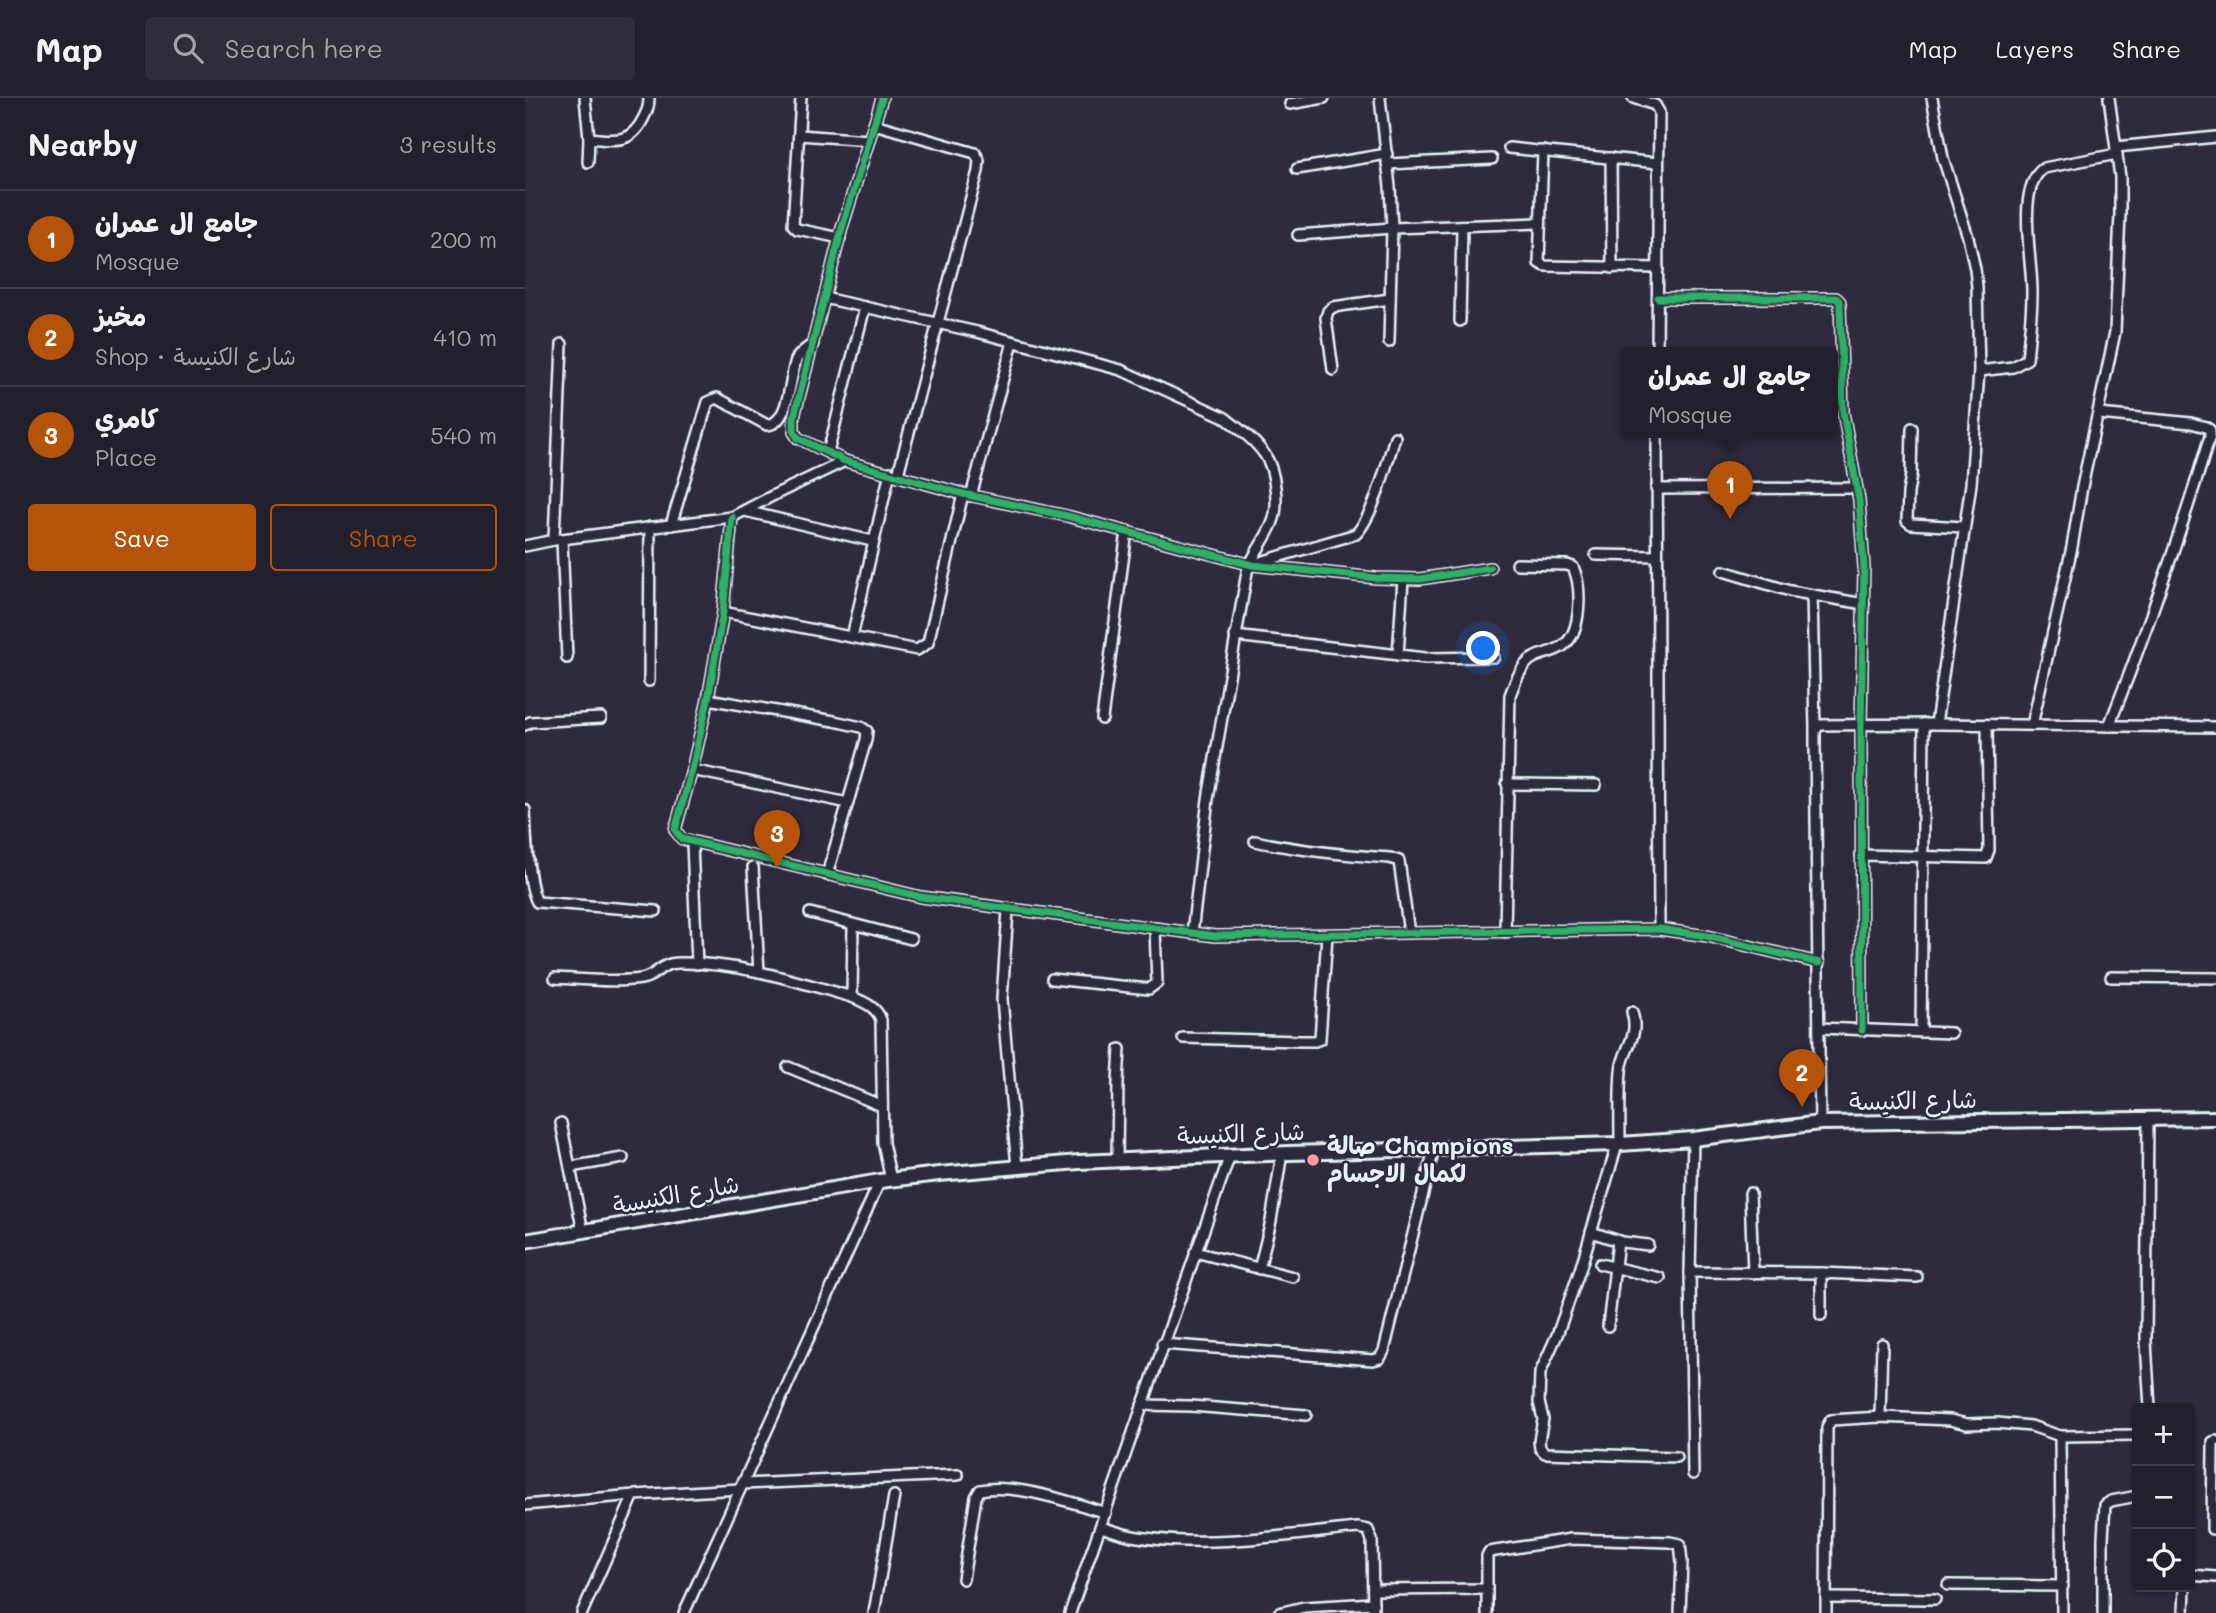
<!DOCTYPE html>
<meta charset="utf-8">
<style>
body{margin:0;font-family:Mali,"Playpen Sans Arabic",sans-serif;background:#2f2d3a;color:#f1f3f6}
.controls{position:absolute;right:21px;bottom:21px;display:grid;overflow:hidden;border-radius:7px;box-shadow:0 2px 5px #0004}
.controls button{width:63px;height:63px;display:grid;place-items:center;padding:0;border:0;border-bottom:2px solid #403e4a;background:#23202e;color:#f1f3f6;font:35px sans-serif}
.you{position:absolute;left:959px;top:551px;width:24px;height:24px;margin:-18px;border:5px solid #fff;border-radius:50%;background:#1a73e8;box-shadow:0 0 0 10px #1a73e833}
.badge{display:grid;place-items:center;width:46px;height:46px;border-radius:50%;background:#b45309;color:#fff;font-size:23px;font-weight:700}
.pin{position:absolute;translate:-50% -58px;filter:drop-shadow(0 2px 4px #0008)}
.pin::after{content:'';position:absolute;top:37px;width:24px;height:21px;background:inherit;clip-path:polygon(0 0,100% 0,50% 100%)}
.popup{position:absolute;left:1096px;top:249px;width:217px;height:91px;box-sizing:border-box;display:grid;place-content:center;border-radius:7px;background:#23202e;filter:drop-shadow(0 2px 5px #0005);font-size:23px;white-space:nowrap;color:#a3a3aa}
.popup b{font-size:26px;color:#f1f3f6}
.popup::after{content:'';position:absolute;left:50%;top:100%;margin-left:-14px;border:14px solid transparent;border-top-color:#23202e}
.list{margin:0;padding:0;list-style:none}
h2{display:flex;justify-content:space-between;align-items:center;height:91px;margin:0;padding:0 28px;font-size:30px}
h2 small{font-size:23px;font-weight:400;color:#a3a3aa}
.list li{display:grid;grid-template-columns:46px 1fr auto;gap:21px;align-items:center;box-sizing:border-box;height:98px;padding:0 28px;border-top:2px solid #403e4a}
.list b{display:block;font-size:26px;white-space:nowrap}
.list p{margin:0;font-size:23px;white-space:nowrap;color:#a3a3aa}
.list em{font-size:23px;font-style:normal;color:#a3a3aa}
.actions{display:flex;gap:14px;padding:21px 28px}
.actions a{flex:1;padding:16px 0;border:2px solid #b45309;border-radius:7px;text-align:center;font-size:24px;color:#b45309}
.actions .main{background:#b45309;color:#fff}
.icon{flex:none;width:38px;height:38px;fill:none;stroke:currentColor;stroke-width:2;stroke-linecap:round;stroke-linejoin:round}
.map{position:relative;flex:none;width:1691px;height:1515px;overflow:hidden}
header{display:flex;align-items:center;gap:42px;box-sizing:border-box;height:98px;padding:0 35px;background:#23202e;border-bottom:2px solid #403e4a}
header strong{font-size:33px}
nav{display:flex;gap:38px;margin-inline-start:auto;font-size:24px}
.search{width:490px;height:63px;background:#2f2d3a;display:flex;align-items:center;gap:18px;box-sizing:border-box;padding:0 24px;border-radius:7px;color:#a3a3aa;font-size:26px}
main{display:flex}
aside{flex:1;background:#23202e}
.map>svg:first-child{display:block}
.lines{fill:none;stroke-linecap:round;stroke-linejoin:round}
.minor-casing{stroke:#e8f1f8;stroke-width:14}
.secondary-casing{stroke:#e8f1f8;stroke-width:18}
.minor{stroke:#2f2a3d;stroke-width:9}
.secondary{stroke:#2f2a3d;stroke-width:12}
.cycleway-casing{stroke:#2f2a3d;stroke-width:11}
.cycleway{stroke:#2db169;stroke-width:7}
.poi-dot{fill:#ff9aa2;stroke:#2f2a3d;stroke-width:2.5}
.labels{text-anchor:middle;stroke-width:5;stroke-linejoin:round;paint-order:stroke}
.street-label{font-size:24px;fill:#e8f1f8;stroke:#2f2a3d}
.poi-label{font-size:24px;font-weight:bold;fill:#e8f1f8;stroke:#2f2a3d;text-anchor:start}
</style>
<header>
<strong>Map</strong>
<div class="search"><svg class="icon" aria-label="search" viewBox="0 0 24 24"><circle cx="10" cy="10" r="6"/><path d="M15 15l6 6"/></svg>Search here</div>
<nav><a>Map</a><a>Layers</a><a>Share</a></nav>
</header>
<main>
<aside>
<h2>Nearby<small>3 results</small></h2>
<ul class="list">
<li><span class="badge">1</span><div><b>جامع ال عمران</b><p>Mosque</p></div><em>200 m</em></li>
<li><span class="badge">2</span><div><b>مخبز</b><p>Shop · شارع الكنيسة</p></div><em>410 m</em></li>
<li><span class="badge">3</span><div><b>كامري</b><p>Place</p></div><em>540 m</em></li>
</ul>
<div class="actions"><a class="main">Save</a><a>Share</a></div>
</aside>
<div class="map">
<svg width="1691" height="1515" viewBox="0 0 1691 1515">
<rect width="100%" height="100%" fill="#2f2a3d"/>
<filter id="ink" filterUnits="userSpaceOnUse"><feTurbulence type="fractalNoise" baseFrequency=".0143" numOctaves="2"/><feDisplacementMap in="SourceGraphic" scale="14" xChannelSelector="R" yChannelSelector="G"/><feConvolveMatrix kernelMatrix="1 2 1 2 8 2 1 2 1" color-interpolation-filters="sRGB"/></filter>
<g filter="url(#ink)">
<g class="lines">
<!-- minor casing -->
<g class="minor-casing">
<g id="minor">
<path d="M60,0L64,40L63,64"/>
<path d="M276,0L268,127L272,131L315,140"/>
<path d="M357,0L317,130L269,319V334L273,340L320,363L438,396L542,418L727,467L851,480L895,481L965,470"/>
<path d="M855,0L865,89L867,130L864,244"/>
<path d="M1108,0L1130,7L1134,14L1132,255"/>
<path d="M1407,0L1418,60L1443,139L1450,171L1452,189L1454,273L1446,386L1411,626"/>
<path d="M765,6L799,0"/>
<path d="M349,26L450,55L454,62L453,73L373,376"/>
<path d="M274,37L344,42"/>
<path d="M64,40C88,42 105,47 118,21C122,13 124,9 124,0"/>
<path d="M1591,49L1691,39"/>
<path d="M984,50L1133,65"/>
<path d="M1018,53L1014,165L1020,168L1133,170"/>
<path d="M1086,60L1087,170"/>
<path d="M862,66L967,61"/>
<path d="M772,71L862,56"/>
<path d="M773,137L867,130L1015,125"/>
<path d="M299,200L452,234L596,272L699,319C713,330 730,342 740,357C750,372 755,409 747,426C741,441 725,461 722,474L683,701L667,835"/>
<path d="M1133,200H1311L1315,204L1318,314L1334,402L1339,469L1336,627L1337,932"/>
<path d="M935,223L937,128"/>
<path d="M808,272L801,220L803,213L808,209L865,201"/>
<path d="M1454,273L1488,269L1502,261C1504,239 1507,217 1507,195C1508,166 1490,88 1519,70L1592,56"/>
<path d="M1574,316L1666,325L1681,329L1685,332V338C1655,437 1622,533 1584,628"/>
<path d="M1387,330L1386,377L1383,395L1382,423L1386,426L1439,429"/>
<path d="M1132,335L1134,831"/>
<path d="M303,354L340,209"/>
<path d="M1131,391L1331,390"/>
<path d="M446,398L488,244"/>
<path d="M220,413L347,443"/>
<path d="M207,419L198,514L183,601L167,672L150,732L157,741L396,799L690,838L1134,831L1182,838L1294,865"/>
<path d="M146,427L183,304L192,300L242,327C265,325 264,280 271,262C274,255 282,250 288,246"/>
<path d="M29,442L37,246"/>
<path d="M37,442L42,560"/>
<path d="M0,448L29,442L207,419L251,396L320,363"/>
<path d="M1071,457L1131,458"/>
<path d="M732,465L831,436C849,417 862,365 870,339"/>
<path d="M1198,473L1265,493L1339,506"/>
<path d="M1287,497L1290,632"/>
<path d="M198,514L392,552L403,545L438,396"/>
<path d="M710,538L900,560L969,559"/>
<path d="M327,539L365,374"/>
<path d="M873,557L878,481"/>
<path d="M124,583L125,429"/>
<path d="M183,601L309,623L336,629L342,633L341,642L302,777"/>
<path d="M577,621L602,433"/>
<path d="M0,627L5,624L76,620"/>
<path d="M1507,627L1547,449L1557,389L1590,234L1595,116V79L1584,0"/>
<path d="M167,672L323,705"/>
<path d="M982,686L1071,687"/>
<path d="M0,712C1,734 2,785 12,804L131,813"/>
<path d="M730,743C776,753 818,757 865,760L874,763L884,835"/>
<path d="M167,745L172,866"/>
<path d="M1336,757L1461,760L1464,752L1462,627"/>
<path d="M228,769L234,874"/>
<path d="M483,812L477,901L492,1069"/>
<path d="M285,815L386,841"/>
<path d="M980,834L985,597C989,587 993,575 1000,567C1010,554 1027,557 1039,547C1057,533 1057,488 1048,469L1042,467L992,466"/>
<path d="M1586,879L1691,880"/>
<path d="M30,880C57,881 89,885 116,881C132,879 134,865 154,865C213,864 271,883 327,899C339,904 352,909 356,922L358,1045L366,1082"/>
<path d="M527,881L624,891L632,885L630,830"/>
<path d="M327,899L328,827"/>
<path d="M1294,930L1426,935"/>
<path d="M1396,934L1399,626"/>
<path d="M658,940L777,943H790L795,941L802,837"/>
<path d="M263,969L357,1008"/>
<path d="M1623,1021L1621,1244L1625,1310"/>
<path d="M36,1025L58,1134"/>
<path d="M1295,1025L1290,646V633L1294,627L1411,626L1691,629"/>
<path d="M1168,1041L1165,1174L1168,1376"/>
<path d="M1095,1046C1095,1022 1094,997 1096,973C1098,951 1115,939 1107,914"/>
<path d="M1092,1047L1055,1172L1032,1237L1015,1275L1014,1304L1018,1321L1014,1343L1015,1350L1020,1355L1151,1359"/>
<path d="M592,1063L593,984L595,951"/>
<path d="M45,1069L98,1060"/>
<path d="M1225,1095L1228,1175"/>
<path d="M1066,1134L1097,1144L1123,1147"/>
<path d="M670,1154L768,1179"/>
<path d="M1075,1166L1135,1180"/>
<path d="M734,1171L746,1123L757,1055"/>
<path d="M1165,1174L1296,1175L1392,1179"/>
<path d="M1296,1175V1217"/>
<path d="M1083,1228L1093,1143"/>
<path d="M637,1246L848,1262L855,1260L859,1253L909,1051"/>
<path d="M617,1307L666,1308L781,1317"/>
<path d="M1355,1319L1357,1246"/>
<path d="M1535,1338L1537,1515"/>
<path d="M217,1386L433,1377"/>
<path d="M0,1407L109,1397L215,1391"/>
<path d="M576,1429C588,1433 600,1437 613,1439C685,1450 761,1437 833,1430L843,1432L847,1442L848,1515"/>
<path d="M1687,1431L1688,1349V1344L1691,1343"/>
<path d="M1665,1477L1691,1479"/>
<path d="M438,1481L451,1399L455,1392C489,1385 547,1404 581,1415"/>
<path d="M1423,1487L1538,1488"/>
<path d="M848,1492L961,1491"/>
<path d="M1301,1500L1410,1501"/>
<path d="M57,1515L109,1397"/>
<path d="M159,1515L355,1083"/>
<path d="M349,1515L369,1398"/>
<path d="M545,1515C598,1362 651,1209 705,1057"/>
<path d="M754,1515L779,1509L848,1505"/>
<path d="M962,1515V1458L964,1454L1046,1441L1145,1444L1155,1446L1157,1464L1155,1515"/>
<path d="M1301,1515L1302,1329L1306,1322L1355,1319L1425,1322L1442,1326L1472,1325L1506,1328L1535,1338L1612,1337"/>
<path d="M1578,1515V1440L1580,1407L1586,1403L1612,1398"/>
<path d="M1659,1515L1660,1489"/>
</g>
</g>
<!-- secondary casing -->
<g class="secondary-casing">
<path id="secondary" d="M0,1143L355,1083L414,1076L554,1064L764,1055L1095,1046L1168,1041L1295,1025L1691,1020"/>
</g>
<!-- minor -->
<use href="#minor" class="minor"/>
<!-- secondary -->
<use href="#secondary" class="secondary"/>
<!-- cycleway casing -->
<g class="cycleway-casing">
<g id="cycleway">
<path d="M357,0L317,130L269,319V334L273,340L320,363L438,396L542,418L727,467L851,480L895,481L965,470"/>
<path d="M1133,200H1311L1315,204L1318,314L1334,402L1339,469L1336,627L1337,932"/>
<path d="M207,419L198,514L183,601L167,672L150,732L157,741L396,799L690,838L1134,831L1182,838L1294,865"/>
</g>
</g>
<!-- cycleway -->
<use href="#cycleway" class="cycleway"/>
</g>
</g>
<!-- markers -->
<circle class="poi-dot" cx="788" cy="1062" r="7"/>
<g class="labels">
<!-- street labels -->
<g class="street-label">
<text transform="translate(1388 1003) rotate(-1)" y="8">شارع الكنيسة</text>
<text transform="translate(716 1036) rotate(-2)" y="8">شارع الكنيسة</text>
<text transform="translate(151 1097) rotate(-10)" y="8">شارع الكنيسة</text>
</g>
<!-- poi labels -->
<g class="poi-label">
<text x="802" y="1056">صالة Champions<tspan x="802" dy="28">لكمال الاجسام</tspan></text>
</g>
</g>
</svg>
<div class="controls">
<button>+</button>
<button>−</button>
<button><svg class="icon" aria-label="locate" viewBox="0 0 24 24"><circle cx="12" cy="12" r="6"/><path d="M12 2v4M12 18v4M2 12h4M18 12h4"/></svg></button>
</div>
<div class="you"></div>
<div class="pin badge" style="left:1205px;top:421px">1</div>
<div class="popup"><b>جامع ال عمران</b>Mosque</div>
<div class="pin badge" style="left:1277px;top:1009px">2</div>
<div class="pin badge" style="left:252px;top:770px">3</div>
</div>
</main>
